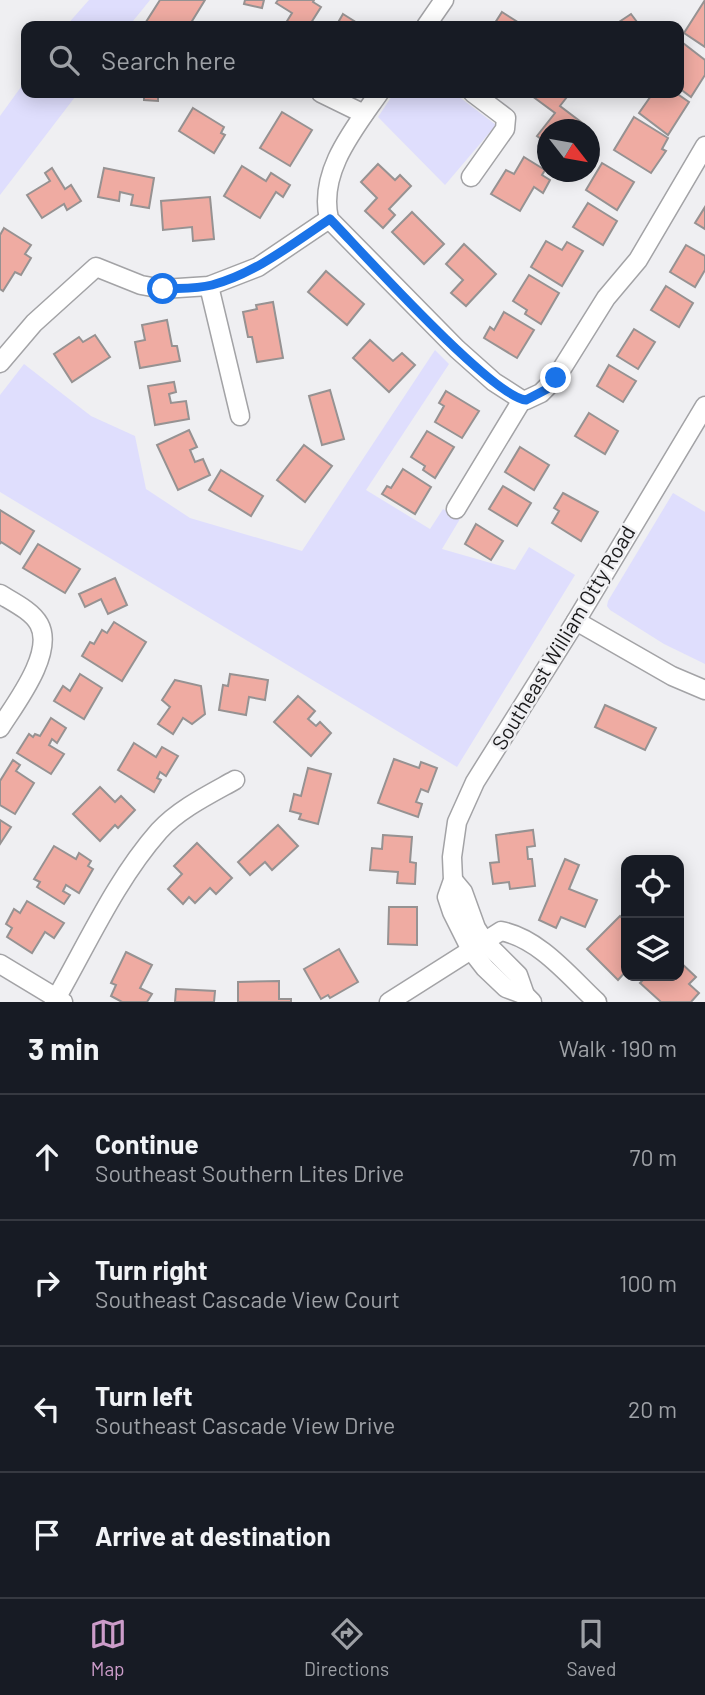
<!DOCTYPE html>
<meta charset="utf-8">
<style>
body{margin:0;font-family:Barlow,sans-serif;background:#242831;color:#f1f3f6}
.controls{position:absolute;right:21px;bottom:21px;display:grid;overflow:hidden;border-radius:14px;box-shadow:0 4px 18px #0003}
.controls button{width:63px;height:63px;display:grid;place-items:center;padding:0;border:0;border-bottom:2px solid #363941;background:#171b24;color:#f1f3f6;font:35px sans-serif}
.compass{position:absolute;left:537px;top:119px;width:63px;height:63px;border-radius:50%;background:#171b24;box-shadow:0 4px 18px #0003;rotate:121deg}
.stop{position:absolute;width:21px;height:21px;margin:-16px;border:5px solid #1a73e8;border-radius:50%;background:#fff}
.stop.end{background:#1a73e8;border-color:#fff;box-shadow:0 2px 7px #0008}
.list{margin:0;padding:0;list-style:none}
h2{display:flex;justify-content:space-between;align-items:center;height:91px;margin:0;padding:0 28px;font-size:30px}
h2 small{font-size:23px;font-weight:400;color:#9ea1a6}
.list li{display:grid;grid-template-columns:46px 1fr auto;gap:21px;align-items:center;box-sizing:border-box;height:126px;padding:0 28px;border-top:2px solid #363941}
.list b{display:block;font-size:26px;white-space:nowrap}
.list p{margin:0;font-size:23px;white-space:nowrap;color:#9ea1a6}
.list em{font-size:23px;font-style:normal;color:#9ea1a6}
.icon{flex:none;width:38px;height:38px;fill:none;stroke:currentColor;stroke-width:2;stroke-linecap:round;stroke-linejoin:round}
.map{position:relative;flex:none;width:705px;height:1002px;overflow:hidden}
.search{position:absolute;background:#171b24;box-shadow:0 4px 18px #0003;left:21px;right:21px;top:21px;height:77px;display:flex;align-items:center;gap:18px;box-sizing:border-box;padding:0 24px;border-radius:14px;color:#9ea1a6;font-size:26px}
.sheet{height:595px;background:#171b24}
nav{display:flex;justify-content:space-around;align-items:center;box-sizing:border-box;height:98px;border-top:2px solid #363941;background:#171b24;font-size:19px;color:#9ea1a6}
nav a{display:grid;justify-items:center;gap:4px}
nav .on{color:#cc9cc9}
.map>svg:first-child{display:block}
.green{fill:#dfdefd}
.building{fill:#efaba2;stroke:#969292;stroke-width:2}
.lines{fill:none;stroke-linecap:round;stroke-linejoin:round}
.minor-casing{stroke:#a3a3a6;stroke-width:21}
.minor{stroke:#fff;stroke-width:18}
.route{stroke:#1a73e8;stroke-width:9}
.labels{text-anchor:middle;stroke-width:5;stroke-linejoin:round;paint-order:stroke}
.street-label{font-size:21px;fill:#1a1a1b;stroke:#efeff2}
</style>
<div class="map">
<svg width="705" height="1002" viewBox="0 0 705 1002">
<rect width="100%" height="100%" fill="#efeff2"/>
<!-- green -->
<g class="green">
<path d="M89,0H150L129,26H66Z"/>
<path d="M26,80V93H78L0,195V116Z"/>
<path d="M394,93H454L496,125L445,185L378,117Z"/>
<path d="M435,350L449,364L366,490L430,529L443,509L460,519L442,549L515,570L529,547L575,575L457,767L0,492V395L24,364L91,416L135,436L146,489L190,518L302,551Z"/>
<path d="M673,493L705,512V664L664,644L610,610L607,606L608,601Z"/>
</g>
<!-- building -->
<g class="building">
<path d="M160,0H205L189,26H153L146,22Z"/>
<path d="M245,0H264L262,8L244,4Z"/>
<path d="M278,0H314L313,2L321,7L309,26H284L292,13L276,3Z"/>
<path d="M705,0V47L684,33Z"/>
<path d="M502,12L524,26H493Z"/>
<path d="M343,14L362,26H336Z"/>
<path d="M631,14L640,26H613Z"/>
<path d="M683,43L705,60V75L691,97L679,88V50Z"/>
<path d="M144,93H158V101L144,100Z"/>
<path d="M528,93H570L560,106L585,125L582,130H548V144L537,136L555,113Z"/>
<path d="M653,93H676L689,102L668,135L639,113Z"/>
<path d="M193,108L224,127L221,133L225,135L214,153L179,131Z"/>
<path d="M282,112L312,130L290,166L260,148Z"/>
<path d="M634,117L668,138L662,149L666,151L651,173L614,150Z"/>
<path d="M524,157L545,170L542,175L550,180L543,193L534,187L520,211L491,194L506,170L514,174Z"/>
<path d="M602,163L634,182L617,210L586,190Z"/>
<path d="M378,164L395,180L400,175L411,186L389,209L395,215L383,228L365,211L377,198L361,182Z"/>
<path d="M242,166L266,181L271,173L290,185L283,197L276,192L260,218L224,196Z"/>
<path d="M52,168L65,189L71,185L81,201L67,210L64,204L42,218L27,195L50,181L45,173Z"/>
<path d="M104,168L154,178L149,208L131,205L133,195L120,192L119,201L98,197Z"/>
<path d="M210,197L214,239L193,241L192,227L163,230L161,201Z"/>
<path d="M588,203L617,221L603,245L573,227Z"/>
<path d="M705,207V229L695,223Z"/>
<path d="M412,212L444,244L424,264L392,232Z"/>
<path d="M4,228L31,245L25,254L31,258L21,275L15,272L3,291L0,289V235Z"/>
<path d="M546,241L562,250L567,242L583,251L562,286L531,267Z"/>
<path d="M464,244L496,274L466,306L451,293L463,280L446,264Z"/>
<path d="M686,245L705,256V270L695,287L670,272Z"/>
<path d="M326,271L364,304L347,325L308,292Z"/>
<path d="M529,275L559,293L541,324L525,314L527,310L513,301Z"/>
<path d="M666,286L693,303L679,327L651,310Z"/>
<path d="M273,302L283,358L257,362L252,337H248L243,312L257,309L256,305Z"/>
<path d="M504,312L534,330L517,358L484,338L490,327L494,330Z"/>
<path d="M167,320L172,346H177L180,361L140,368L135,342L145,340L142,325Z"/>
<path d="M634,329L655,342L638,369L617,356Z"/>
<path d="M95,335L110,357L72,382L54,354L79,337L83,342Z"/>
<path d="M370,340L393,361L402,353L415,365L389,392L353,358Z"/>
<path d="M609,365L636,381L623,402L597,386Z"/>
<path d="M174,382L176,392L169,394L171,403L186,401L189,419L155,425L148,386Z"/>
<path d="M330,390L344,439L322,445L309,396Z"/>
<path d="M446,391L479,411L462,438L435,422L444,406L439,403Z"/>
<path d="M589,413L618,431L605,454L575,436Z"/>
<path d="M189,430L197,447L190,450L195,462L203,459L210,475L178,490L157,445Z"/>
<path d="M427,431L454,447L435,478L423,470L425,466L411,457Z"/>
<path d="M304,445L332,466L305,502L277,480Z"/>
<path d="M520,447L549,465L534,490L505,472Z"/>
<path d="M403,469L431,487L415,514L382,494L387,486L391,488Z"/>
<path d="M221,470L263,496L251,516L209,490Z"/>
<path d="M503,486L531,503L517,526L489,509Z"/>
<path d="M563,493L598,512L581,541L552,523L559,511L554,508Z"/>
<path d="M0,510L34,531L20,554L1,542L0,544Z"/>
<path d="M476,524L503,541L491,560L465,544Z"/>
<path d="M38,544L80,569L65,593L23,568Z"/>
<path d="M115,578L127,605L108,614L101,599L85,607L79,594Z"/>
<path d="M114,622L146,642L122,681L82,656L90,642L94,644L102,630L107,633Z"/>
<path d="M80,674L102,688L84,719L54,701L63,686L70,691Z"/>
<path d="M230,674L268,680L265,700L249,697L246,715L219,710L223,685L228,686Z"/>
<path d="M175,680L201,686L205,714L192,724L183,718L173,734L158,724L170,707L162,700Z"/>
<path d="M298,696L315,711L308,719L316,726L320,722L331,733L311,756L274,722Z"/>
<path d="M605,705L656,728L645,750L595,727Z"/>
<path d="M51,718L66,728L57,743L52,739L49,745L64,754L51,774L17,753L29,734L33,737L35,734L40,736Z"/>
<path d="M134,743L156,757L162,747L178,756L166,776L160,772L157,778L161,780L154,792L118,770Z"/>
<path d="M394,759L419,768L421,762L437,768L428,792L421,789L416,802L422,804L418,817L378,803Z"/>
<path d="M13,760L20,765L16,771L34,783L15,814L0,805V781Z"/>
<path d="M308,768L331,774L318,824L299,819L301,814L290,811L294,794L301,796Z"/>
<path d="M100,787L115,802L121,796L135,810L118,828L115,825L100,841L73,814Z"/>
<path d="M0,820L11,827L0,844Z"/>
<path d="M278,825L298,846L272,870L265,862L250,875L238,862Z"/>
<path d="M533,830L535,846L527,847L528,859H532L535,886L510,889L509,882L493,884L490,863L499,862L496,835Z"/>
<path d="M383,835L412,837L410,862L416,863L415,884L397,883L398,872L370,870L372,848L382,849Z"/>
<path d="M197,843L232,878L216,894L210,888L195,903L189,897L183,904L168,889L182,874L174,866Z"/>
<path d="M54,846L76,859L79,853L91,861L88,866L93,869L79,893L66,885L63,891L70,895L64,904L37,887L40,882L34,879Z"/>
<path d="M565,859L579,865L569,889L597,900L585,927L561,917L556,928L539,920Z"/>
<path d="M27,901L64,923L54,938L45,932L32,953L7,937L12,928L6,924L14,909L20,913Z"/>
<path d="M389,907H417V945L388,944Z"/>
<path d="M620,916L626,922V971L618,980L587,949Z"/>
<path d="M339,949L358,982L330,998L328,995L321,999L304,969Z"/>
<path d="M126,952L152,965L140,988L152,994L147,1002H122L111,996L116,985L111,983Z"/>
<path d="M679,961L696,977L689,984L699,993L691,1002H661L640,983L647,976H679Z"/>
<path d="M279,981V999H291V1002H238V982Z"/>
<path d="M176,989L215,991L214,1002H175Z"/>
</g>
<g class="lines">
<!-- minor casing -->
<g class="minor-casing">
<g id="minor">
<path d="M426,26L444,0"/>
<path d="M321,93L364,114"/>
<path d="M379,93C354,129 318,172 329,219L457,349L494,382L522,400"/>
<path d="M471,177L505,129L506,118L473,93"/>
<path d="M209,286L240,416"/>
<path d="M0,363L34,323L96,267L141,285L163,289L209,286L258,267L329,219"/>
<path d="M522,400H526L541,393L556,378L606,298L638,260L705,146"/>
<path d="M456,509L522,400"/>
<path d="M0,594C13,602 32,611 39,624C55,653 15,704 0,728"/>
<path d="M576,621L672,676L705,690"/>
<path d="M453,880L463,892L476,928L485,942L518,975L525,995"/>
<path d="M0,964L63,1002"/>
<path d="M54,1002C87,945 115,881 159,831C179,809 210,794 235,780"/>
<path d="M389,1002L501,931C540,939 569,976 597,1002"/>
<path d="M532,1002L525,995L506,988L485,968L471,950L452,912L447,897L453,880L452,857L457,822L475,782L576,621L705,406"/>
</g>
</g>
<!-- minor -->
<use href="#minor" class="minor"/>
</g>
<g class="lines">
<!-- route -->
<path class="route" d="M163,289C179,288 196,289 212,285C256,273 292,244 330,219C361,251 492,397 526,400L547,389L556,378"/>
</g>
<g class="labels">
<!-- street labels -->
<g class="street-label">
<text transform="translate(564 638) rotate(-59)" y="7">Southeast William Otty Road</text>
</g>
</g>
</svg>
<div class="controls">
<button><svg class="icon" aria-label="locate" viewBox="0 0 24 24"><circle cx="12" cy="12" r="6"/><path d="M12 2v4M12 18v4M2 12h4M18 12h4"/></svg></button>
<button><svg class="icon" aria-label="layers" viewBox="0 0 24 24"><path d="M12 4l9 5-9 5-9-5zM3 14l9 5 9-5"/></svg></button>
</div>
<svg class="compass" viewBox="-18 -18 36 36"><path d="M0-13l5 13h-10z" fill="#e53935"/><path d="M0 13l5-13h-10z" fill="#9ea1a6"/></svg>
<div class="stop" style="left:163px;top:289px"></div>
<div class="stop end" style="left:556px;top:378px"></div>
<div class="search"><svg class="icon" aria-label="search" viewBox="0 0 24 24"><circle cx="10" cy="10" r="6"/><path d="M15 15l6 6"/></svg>Search here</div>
</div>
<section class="sheet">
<h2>3 min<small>Walk · 190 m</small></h2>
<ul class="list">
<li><svg class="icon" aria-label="ahead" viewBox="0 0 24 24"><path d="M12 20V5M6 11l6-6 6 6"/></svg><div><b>Continue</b><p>Southeast Southern Lites Drive</p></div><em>70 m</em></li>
<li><svg class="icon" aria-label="right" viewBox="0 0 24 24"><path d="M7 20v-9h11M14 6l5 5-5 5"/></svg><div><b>Turn right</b><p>Southeast Cascade View Court</p></div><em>100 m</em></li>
<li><svg class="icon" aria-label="left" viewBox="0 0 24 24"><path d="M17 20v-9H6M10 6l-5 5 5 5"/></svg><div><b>Turn left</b><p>Southeast Cascade View Drive</p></div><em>20 m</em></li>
<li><svg class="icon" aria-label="arrive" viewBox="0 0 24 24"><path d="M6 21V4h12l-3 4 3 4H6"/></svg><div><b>Arrive at destination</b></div></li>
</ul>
</section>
<nav>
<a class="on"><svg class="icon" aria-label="map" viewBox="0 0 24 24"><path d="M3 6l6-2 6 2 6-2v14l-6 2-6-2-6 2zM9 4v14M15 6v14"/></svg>Map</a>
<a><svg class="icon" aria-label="directions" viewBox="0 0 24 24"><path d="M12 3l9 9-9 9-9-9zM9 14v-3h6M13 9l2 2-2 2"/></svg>Directions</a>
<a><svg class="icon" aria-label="saved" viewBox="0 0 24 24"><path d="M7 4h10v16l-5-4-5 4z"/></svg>Saved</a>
</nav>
